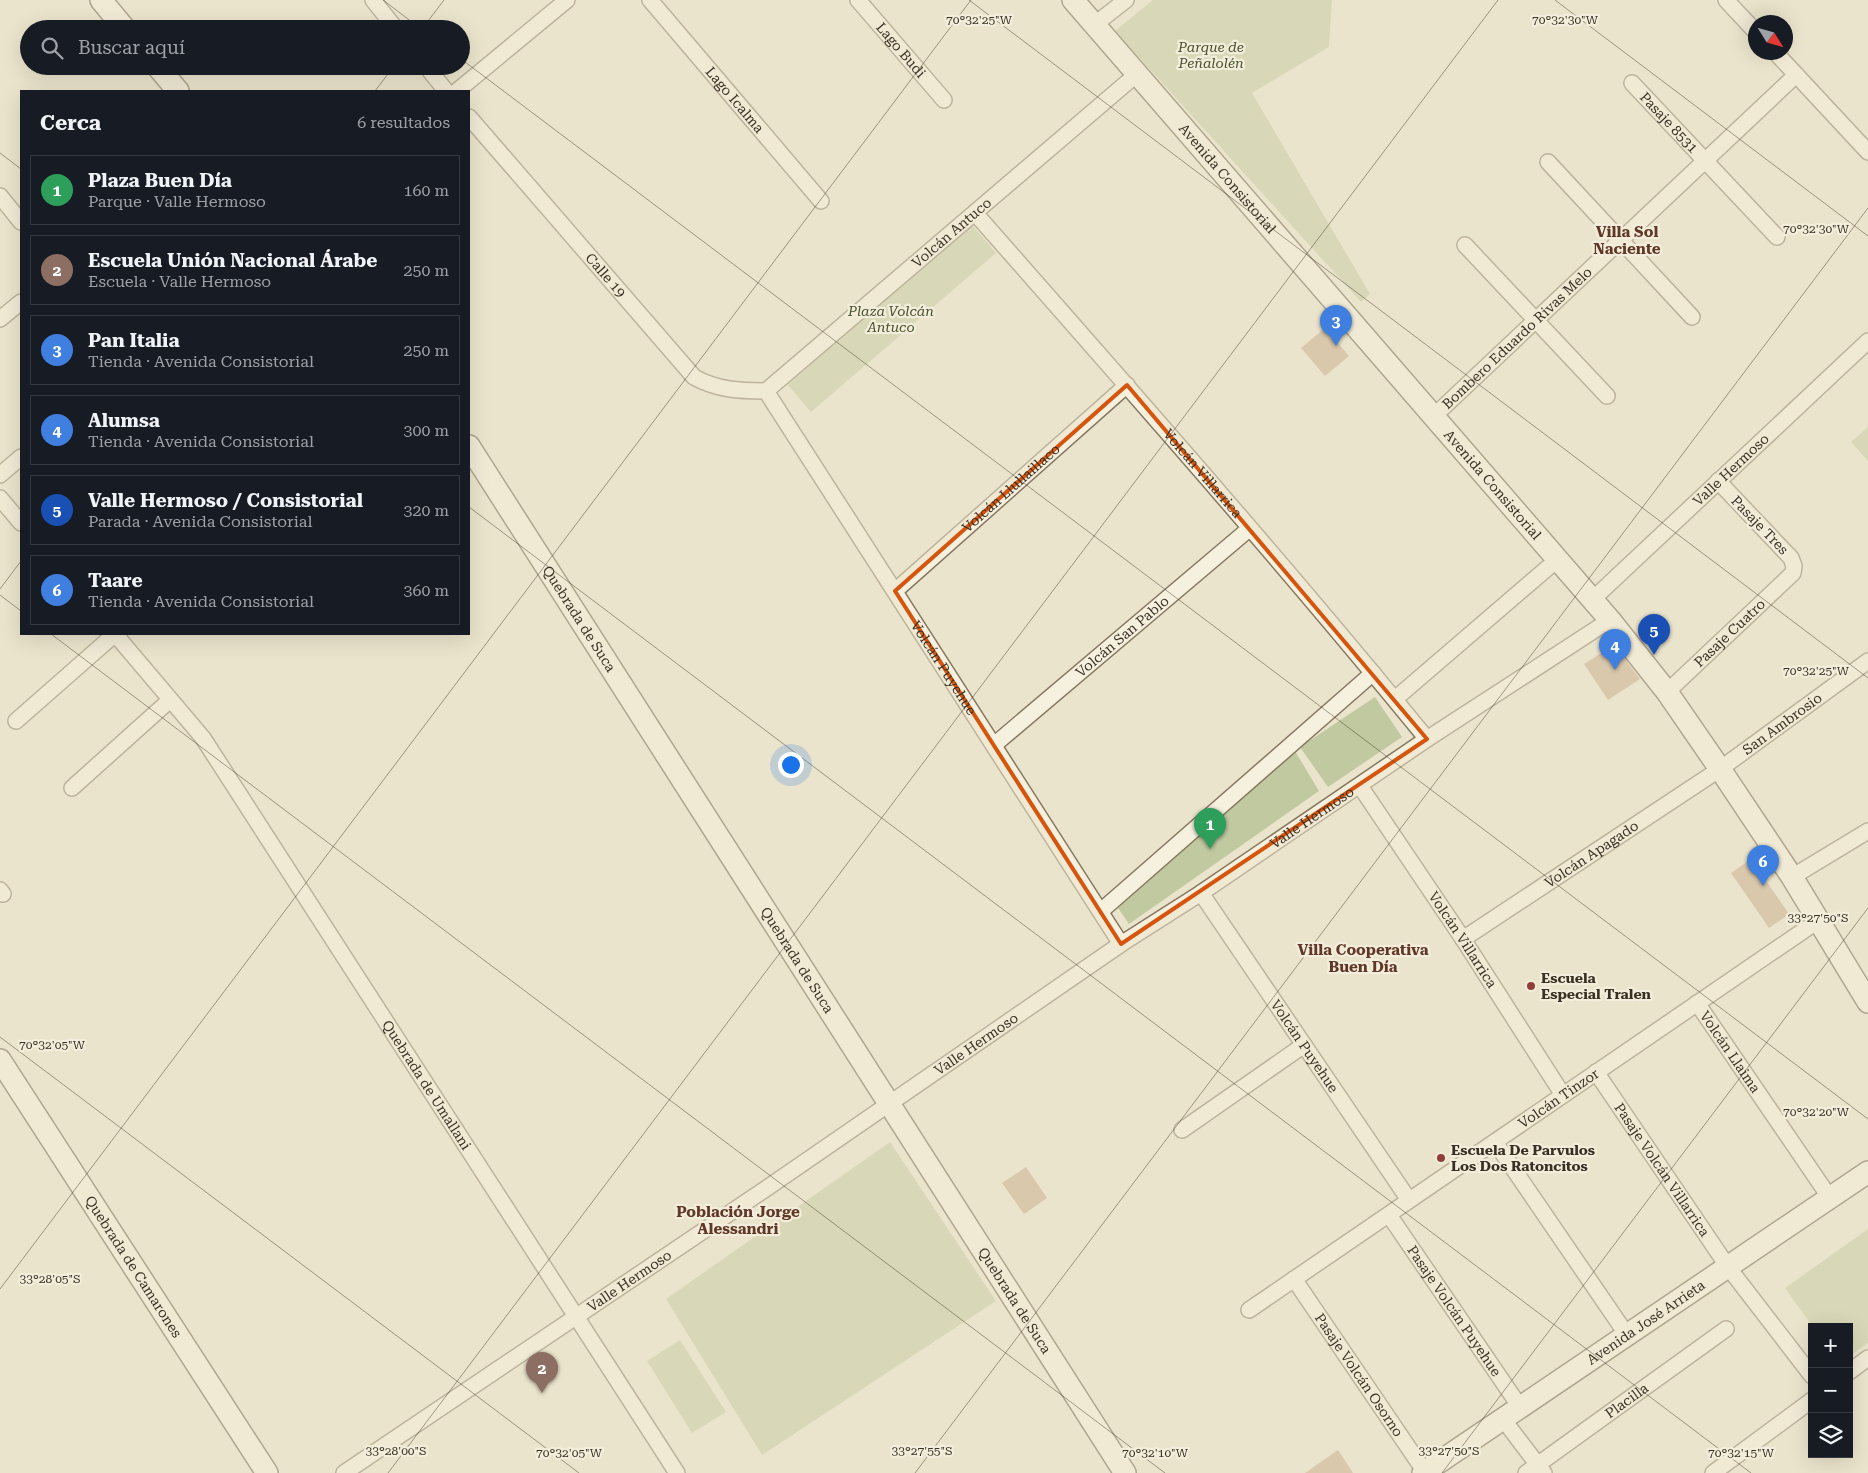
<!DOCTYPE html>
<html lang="es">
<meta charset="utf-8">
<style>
body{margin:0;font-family:"Roboto Serif",serif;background:#242831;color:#f1f3f6}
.controls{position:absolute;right:15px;bottom:15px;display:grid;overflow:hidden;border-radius:0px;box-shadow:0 5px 20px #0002}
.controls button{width:45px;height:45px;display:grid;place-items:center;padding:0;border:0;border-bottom:1px solid #363941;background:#171b24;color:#f1f3f6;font:25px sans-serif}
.compass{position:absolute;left:1748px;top:15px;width:45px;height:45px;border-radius:50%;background:#171b24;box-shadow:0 5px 20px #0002;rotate:127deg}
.you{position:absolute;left:790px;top:764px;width:18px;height:18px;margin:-12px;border:4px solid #fff;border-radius:50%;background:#1a73e8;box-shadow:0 0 0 8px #1a73e833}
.badge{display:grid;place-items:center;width:32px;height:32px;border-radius:50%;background:#8c9099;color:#fff;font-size:16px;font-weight:700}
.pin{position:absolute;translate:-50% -41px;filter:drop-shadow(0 1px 2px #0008)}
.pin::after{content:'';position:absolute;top:26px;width:18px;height:15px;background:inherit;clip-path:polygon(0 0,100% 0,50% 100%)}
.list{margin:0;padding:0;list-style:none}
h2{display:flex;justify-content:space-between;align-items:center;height:65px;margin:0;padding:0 20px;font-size:21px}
h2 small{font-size:16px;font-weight:400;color:#9ea1a6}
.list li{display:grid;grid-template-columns:32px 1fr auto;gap:15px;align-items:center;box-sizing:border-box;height:70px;margin:0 10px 10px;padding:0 10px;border:1px solid #363941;border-radius:0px}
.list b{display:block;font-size:19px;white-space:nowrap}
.list p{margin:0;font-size:16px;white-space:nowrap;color:#9ea1a6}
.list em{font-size:16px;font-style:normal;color:#9ea1a6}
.icon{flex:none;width:28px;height:28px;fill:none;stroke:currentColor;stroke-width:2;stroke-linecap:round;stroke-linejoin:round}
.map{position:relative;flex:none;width:1868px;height:1473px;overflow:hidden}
.search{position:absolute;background:#171b24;box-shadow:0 5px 20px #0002;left:20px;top:20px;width:450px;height:55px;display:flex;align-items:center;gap:12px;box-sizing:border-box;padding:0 18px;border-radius:28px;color:#9ea1a6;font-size:19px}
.panel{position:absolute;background:#171b24;box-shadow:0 5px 20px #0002;left:20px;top:90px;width:450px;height:545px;border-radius:0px}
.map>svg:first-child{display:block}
.green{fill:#c1c9a1}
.building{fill:#c5a686}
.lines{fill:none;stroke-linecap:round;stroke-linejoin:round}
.street-casing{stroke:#877862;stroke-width:18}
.secondary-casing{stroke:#695a45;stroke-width:24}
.street{stroke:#f6f1df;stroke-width:15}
.secondary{stroke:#f6f1df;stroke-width:21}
.marked{fill:none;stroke:#d6550e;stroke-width:4;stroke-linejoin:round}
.ticks{fill:none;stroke:#393023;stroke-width:1;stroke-opacity:0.45}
.poi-dot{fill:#903e38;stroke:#f3eedb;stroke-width:2}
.labels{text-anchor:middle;stroke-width:4.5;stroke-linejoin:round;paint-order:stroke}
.park-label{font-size:14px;font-style:italic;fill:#46532c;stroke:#f3eedb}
.street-label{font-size:14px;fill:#393023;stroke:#f3eedb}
.poi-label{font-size:14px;font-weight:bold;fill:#393023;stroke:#f3eedb;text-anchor:start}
.neighbourhood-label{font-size:15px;font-weight:bold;fill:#613827;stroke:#f3eedb}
.ticks-label{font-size:12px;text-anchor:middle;fill:#393023;stroke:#f3eedb;stroke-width:4.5;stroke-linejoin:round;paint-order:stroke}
</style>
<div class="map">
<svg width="1868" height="1473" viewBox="0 0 1868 1473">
<rect width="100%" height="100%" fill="#ebe4cc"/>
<!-- green -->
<g class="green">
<path d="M1153,0H1332L1329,47L1252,93L1370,294L1361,302L1115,31Z"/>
<path d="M972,225L996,253L811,412L787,384Z"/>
<path d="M1868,427V461L1851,442Z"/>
<path d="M1375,697L1402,737L1328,787L1300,747Z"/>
<path d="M1295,751L1319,791L1129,924L1118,908Z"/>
<path d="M890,1142L996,1301L762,1455L666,1299Z"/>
<path d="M1868,1229V1343L1849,1356V1327H1813L1785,1288Z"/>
<path d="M680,1340L726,1412L692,1433L647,1361Z"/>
</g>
<!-- building -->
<g class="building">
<path d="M1325,328L1349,356L1325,376L1301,348Z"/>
<path d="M1614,645L1640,679L1608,700L1584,664Z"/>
<path d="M1751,859L1789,914L1769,928L1731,873Z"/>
<path d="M1026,1167L1047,1198L1024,1214L1002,1183Z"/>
<path d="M1338,1450L1353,1473H1305Z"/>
</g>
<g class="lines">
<!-- street casing -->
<g class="street-casing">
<g id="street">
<path d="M373,0L396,29"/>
<path id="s1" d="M650,0L821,201"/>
<path id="s2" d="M858,0L944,100"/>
<path d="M1726,0L1756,32"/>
<path d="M1094,25L1126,0"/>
<path d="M1775,52L1868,152"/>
<path d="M426,66L446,91"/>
<path id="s3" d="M1632,83L1777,237"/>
<path d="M457,91L567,0"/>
<path id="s4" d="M469,117L694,377C717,390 740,391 766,391"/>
<path d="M1548,162L1692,317"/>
<path d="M0,196L21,222"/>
<path id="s5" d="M975,213C1127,386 1281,560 1427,739"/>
<path d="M1465,245L1607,396"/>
<path d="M0,319L21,302"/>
<path id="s6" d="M766,391L1121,944"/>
<path id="s7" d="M766,391L1137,74"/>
<path id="s8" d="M1434,416L1796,75"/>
<path d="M0,475L21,457"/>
<path d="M0,498L21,523"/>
<path id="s9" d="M895,591L1127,385"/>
<path id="s10" d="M1593,599L1868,341"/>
<path id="s11" d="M115,634L203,738L677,1473"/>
<path id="s12" d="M1667,692L1793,573L1794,566L1791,558L1718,481"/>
<path d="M1395,699L1558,559"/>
<path d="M16,721L115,634"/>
<path id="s13" d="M994,745L1249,529"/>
<path id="s14" d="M1360,786L1463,939L1563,1095"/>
<path d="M72,788L170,700"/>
<path d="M1792,877L1868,831"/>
<path d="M0,890L3,894"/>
<path id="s15" d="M1201,893L1409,1200"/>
<path d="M1101,911L1373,673"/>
<path id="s16" d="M1463,939L1720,769L1868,661"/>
<path id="s17" d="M1697,1003L1830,1198"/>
<path id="s18" d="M1596,1072L1728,1267L1812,1376"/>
<path d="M1182,1130L1304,1045"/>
<path d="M1495,1142L1627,1335"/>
<path id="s19" d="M1389,1215L1520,1407"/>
<path id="s20" d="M1294,1279L1425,1472"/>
<path id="s21" d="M1249,1310L1819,920"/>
<path d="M1849,1372L1868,1358"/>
<path d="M1503,1419L1544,1473"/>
<path id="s22" d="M344,1473L764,1190L1121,944L1201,893L1427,739L1610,620"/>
<path id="s23" d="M1526,1473L1726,1329"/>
<path d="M1713,1473L1812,1400"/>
</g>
</g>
<!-- secondary casing -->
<g class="secondary-casing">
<g id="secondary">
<path d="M101,0L125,29"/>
<path id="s24" d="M1073,0L1610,620L1667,692L1720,769L1792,877L1868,1002"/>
<path d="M157,66L178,91"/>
<path id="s25" d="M469,446L1125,1473"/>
<path id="s26" d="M0,1060L267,1473"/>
<path id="s27" d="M1423,1473L1868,1172"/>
</g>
</g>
<!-- street -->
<use href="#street" class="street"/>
<!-- secondary -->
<use href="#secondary" class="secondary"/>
</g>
<!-- marked area -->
<path d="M0 0H1868V1473H0ZM1127,385L1427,739L1121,944L895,591Z" fill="#ebe4cc" fill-opacity=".55" fill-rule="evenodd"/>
<path class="marked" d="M1127,385L1427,739L1121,944L895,591Z"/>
<!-- ticks -->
<path class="ticks" d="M383,0L421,29M969,0L1868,678M1555,0L1868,236M422,29L444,0M461,59L1868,1119M375,91L394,66M0,153L21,169M469,507L1751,1473M0,589L21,561M0,595L21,611M51,634L1165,1473M0,1037L579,1473M0,1289L971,0M388,1473L1498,0M915,1473L1868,208M1442,1473L1868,908"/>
<!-- markers -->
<g class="poi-dot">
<circle cx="1531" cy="986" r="5"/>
<circle cx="1441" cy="1158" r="5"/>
</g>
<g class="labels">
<!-- park labels -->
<g class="park-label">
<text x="1211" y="52">Parque de<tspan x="1211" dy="16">Peñalolén</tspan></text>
<text x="891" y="316">Plaza Volcán<tspan x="891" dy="16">Antuco</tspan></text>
</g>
<!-- street labels -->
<g class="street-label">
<text dy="5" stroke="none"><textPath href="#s2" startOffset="66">Lago Budi</textPath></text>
<text dy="5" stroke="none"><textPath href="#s1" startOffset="131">Lago Icalma</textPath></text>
<text dy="5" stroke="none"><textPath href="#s3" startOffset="54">Pasaje 8531</textPath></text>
<text dy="5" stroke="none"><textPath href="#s24" startOffset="236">Avenida Consistorial</textPath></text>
<text dy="5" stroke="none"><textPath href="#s7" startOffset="244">Volcán Antuco</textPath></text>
<text dy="5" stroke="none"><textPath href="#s4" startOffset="209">Calle 19</textPath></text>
<text dy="5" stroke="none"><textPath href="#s8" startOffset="114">Bombero Eduardo Rivas Melo</textPath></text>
<text dy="5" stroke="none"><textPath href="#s10" startOffset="189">Valle Hermoso</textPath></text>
<text dy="5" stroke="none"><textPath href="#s5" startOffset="346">Volcán Villarrica</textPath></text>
<text dy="5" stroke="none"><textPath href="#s24" startOffset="641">Avenida Consistorial</textPath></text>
<text dy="5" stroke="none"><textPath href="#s9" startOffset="155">Volcán Llullaillaco</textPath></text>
<text transform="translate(1760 525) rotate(46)" y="5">Pasaje Tres</text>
<text dy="5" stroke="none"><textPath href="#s25" startOffset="205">Quebrada de Suca</textPath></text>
<text dy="5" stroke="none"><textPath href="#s12" startOffset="86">Pasaje Cuatro</textPath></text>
<text dy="5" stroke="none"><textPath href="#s13" startOffset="168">Volcán San Pablo</textPath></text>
<text dy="5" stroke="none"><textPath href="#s6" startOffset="329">Volcán Puyehue</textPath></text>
<text dy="5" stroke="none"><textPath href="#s16" startOffset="385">San Ambrosio</textPath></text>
<text dy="5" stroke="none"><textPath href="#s22" startOffset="1169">Valle Hermoso</textPath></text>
<text dy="5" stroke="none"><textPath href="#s16" startOffset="154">Volcán Apagado</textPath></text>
<text dy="5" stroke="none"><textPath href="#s14" startOffset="185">Volcán Villarrica</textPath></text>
<text dy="5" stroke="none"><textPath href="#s25" startOffset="610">Quebrada de Suca</textPath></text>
<text dy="5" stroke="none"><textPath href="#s22" startOffset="764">Valle Hermoso</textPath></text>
<text dy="5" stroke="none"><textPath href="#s15" startOffset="185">Volcán Puyehue</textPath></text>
<text dy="5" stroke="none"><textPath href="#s17" startOffset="59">Volcán Llaima</textPath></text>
<text dy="5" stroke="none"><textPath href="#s11" startOffset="549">Quebrada de Umallani</textPath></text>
<text dy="5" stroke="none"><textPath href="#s21" startOffset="375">Volcán Tinzor</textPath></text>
<text dy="5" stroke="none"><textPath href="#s18" startOffset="118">Pasaje Volcán Villarrica</textPath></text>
<text dy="5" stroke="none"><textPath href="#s26" startOffset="246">Quebrada de Camarones</textPath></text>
<text dy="5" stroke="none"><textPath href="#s22" startOffset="344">Valle Hermoso</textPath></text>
<text dy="5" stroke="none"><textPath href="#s25" startOffset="1014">Quebrada de Suca</textPath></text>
<text dy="5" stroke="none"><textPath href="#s19" startOffset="116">Pasaje Volcán Puyehue</textPath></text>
<text dy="5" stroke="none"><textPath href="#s27" startOffset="269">Avenida José Arrieta</textPath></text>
<text dy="5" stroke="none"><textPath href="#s20" startOffset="116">Pasaje Volcán Osorno</textPath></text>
<text dy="5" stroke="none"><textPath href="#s23" startOffset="124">Placilla</textPath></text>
</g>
<!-- poi labels -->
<g class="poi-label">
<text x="1541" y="983">Escuela<tspan x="1541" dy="16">Especial Tralen</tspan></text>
<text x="1451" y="1155">Escuela De Parvulos<tspan x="1451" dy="16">Los Dos Ratoncitos</tspan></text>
</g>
<!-- neighbourhood labels -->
<g class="neighbourhood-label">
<text x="1627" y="237">Villa Sol<tspan x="1627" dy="17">Naciente</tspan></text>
<text x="1363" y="955">Villa Cooperativa<tspan x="1363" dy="17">Buen Día</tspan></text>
<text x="738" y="1217">Población Jorge<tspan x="738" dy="17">Alessandri</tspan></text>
</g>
</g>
<g class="ticks-label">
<text x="979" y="24">70°32'25"W</text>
<text x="1565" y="24">70°32'30"W</text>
<text x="1816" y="233">70°32'30"W</text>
<text x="1816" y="675">70°32'25"W</text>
<text x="1818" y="922">33°27'50"S</text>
<text x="52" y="1049">70°32'05"W</text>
<text x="1816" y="1116">70°32'20"W</text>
<text x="50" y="1283">33°28'05"S</text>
<text x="396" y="1455">33°28'00"S</text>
<text x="922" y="1455">33°27'55"S</text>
<text x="1449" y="1455">33°27'50"S</text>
<text x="569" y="1457">70°32'05"W</text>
<text x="1155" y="1457">70°32'10"W</text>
<text x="1741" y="1457">70°32'15"W</text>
</g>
</svg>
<div class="controls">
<button>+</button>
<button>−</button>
<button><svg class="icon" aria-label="layers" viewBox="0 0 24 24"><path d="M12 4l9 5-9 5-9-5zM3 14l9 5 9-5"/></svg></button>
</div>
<svg class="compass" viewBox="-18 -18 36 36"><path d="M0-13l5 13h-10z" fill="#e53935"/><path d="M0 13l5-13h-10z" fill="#9ea1a6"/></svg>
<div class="you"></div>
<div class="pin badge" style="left:1210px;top:849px;background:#2e9e5b">1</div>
<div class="pin badge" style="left:542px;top:1393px;background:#8d6e63">2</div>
<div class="pin badge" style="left:1336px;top:346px;background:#3f7fe0">3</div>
<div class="pin badge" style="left:1615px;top:670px;background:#3f7fe0">4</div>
<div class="pin badge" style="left:1654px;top:655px;background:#1a4fb4">5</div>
<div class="pin badge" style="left:1763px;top:886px;background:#3f7fe0">6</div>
<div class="search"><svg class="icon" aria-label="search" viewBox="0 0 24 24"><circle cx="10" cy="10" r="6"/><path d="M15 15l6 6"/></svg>Buscar aquí</div>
<section class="panel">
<h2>Cerca<small>6 resultados</small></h2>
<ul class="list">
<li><span class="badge" style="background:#2e9e5b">1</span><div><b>Plaza Buen Día</b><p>Parque · Valle Hermoso</p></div><em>160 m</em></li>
<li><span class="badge" style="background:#8d6e63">2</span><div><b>Escuela Unión Nacional Árabe</b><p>Escuela · Valle Hermoso</p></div><em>250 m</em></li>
<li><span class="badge" style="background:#3f7fe0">3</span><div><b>Pan Italia</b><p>Tienda · Avenida Consistorial</p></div><em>250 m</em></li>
<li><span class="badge" style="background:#3f7fe0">4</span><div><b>Alumsa</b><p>Tienda · Avenida Consistorial</p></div><em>300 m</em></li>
<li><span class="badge" style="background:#1a4fb4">5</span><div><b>Valle Hermoso / Consistorial</b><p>Parada · Avenida Consistorial</p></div><em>320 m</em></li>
<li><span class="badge" style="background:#3f7fe0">6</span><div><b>Taare</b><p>Tienda · Avenida Consistorial</p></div><em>360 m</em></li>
</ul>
</section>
</div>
